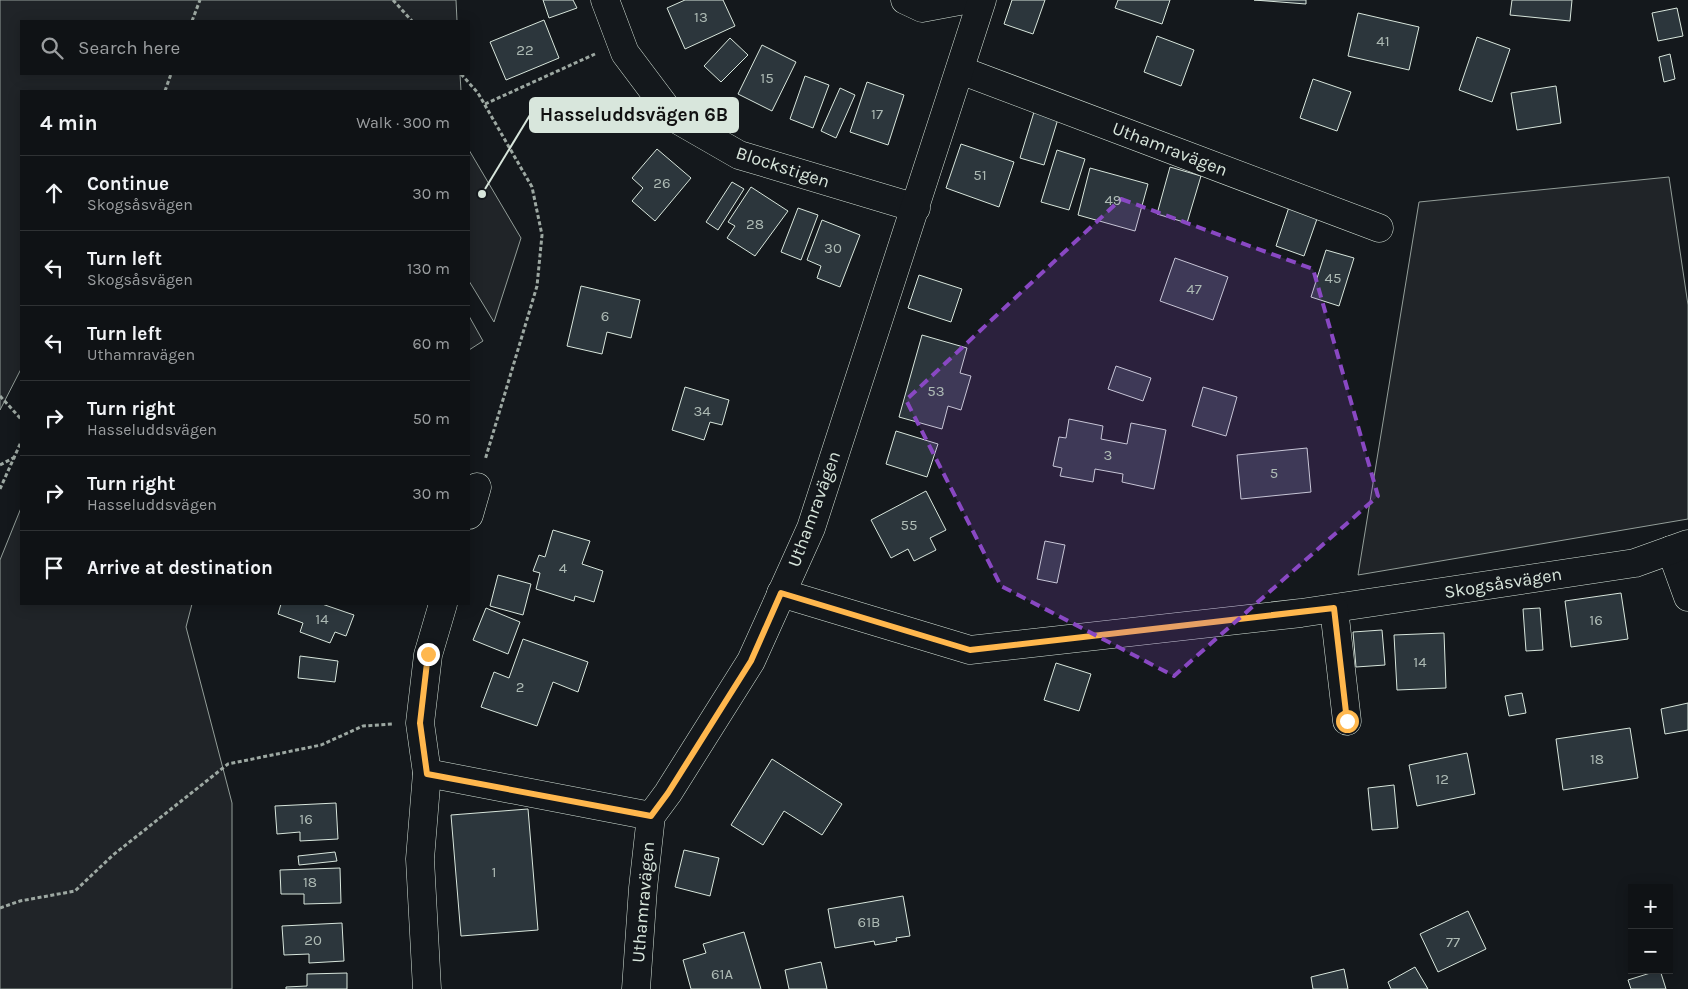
<!DOCTYPE html>
<meta charset="utf-8">
<style>
body{margin:0;font-family:Karla,sans-serif;background:#1d2022;color:#f1f3f6}
.controls{position:absolute;right:15px;bottom:15px;display:grid;overflow:hidden;border-radius:0px;box-shadow:0 2px 12px #0003}
.controls button{width:45px;height:45px;display:grid;place-items:center;padding:0;border:0;border-bottom:1px solid #2f3234;background:#0f1215;color:#f1f3f6;font:25px sans-serif}
.stop{position:absolute;width:15px;height:15px;margin:-11px;border:4px solid #ffb74d;border-radius:50%;background:#fff}
.stop.end{background:#ffb74d;border-color:#fff;box-shadow:0 1px 5px #0008}
.list{margin:0;padding:0;list-style:none}
h2{display:flex;justify-content:space-between;align-items:center;height:65px;margin:0;padding:0 20px;font-size:21px}
h2 small{font-size:16px;font-weight:400;color:#9b9ea0}
.list li{display:grid;grid-template-columns:32px 1fr auto;gap:15px;align-items:center;box-sizing:border-box;height:75px;padding:0 20px;border-top:1px solid #2f3234}
.list b{display:block;font-size:19px;white-space:nowrap}
.list p{margin:0;font-size:16px;white-space:nowrap;color:#9b9ea0}
.list em{font-size:16px;font-style:normal;color:#9b9ea0}
.icon{flex:none;width:28px;height:28px;fill:none;stroke:currentColor;stroke-width:2;stroke-linecap:round;stroke-linejoin:round}
.map{position:relative;flex:none;width:1688px;height:989px;overflow:hidden}
.search{position:absolute;background:#0f1215;box-shadow:0 2px 12px #0003;left:20px;top:20px;width:450px;height:55px;display:flex;align-items:center;gap:12px;box-sizing:border-box;padding:0 18px;border-radius:0px;color:#9b9ea0;font-size:19px}
.panel{position:absolute;background:#0f1215;box-shadow:0 2px 12px #0003;left:20px;top:90px;width:450px;height:515px;border-radius:0px}
.map>svg:first-child{display:block}
.green{fill:#202428;stroke:#939e99}
.building{fill:#2c363c;stroke:#d8e6dc}
.lines{fill:none;stroke-linecap:round;stroke-linejoin:round}
.minor-casing{stroke:#d8e6dc;stroke-width:29}
.path{stroke:#9da8a2;stroke-width:3;stroke-dasharray:4 2.5;stroke-linecap:butt}
.minor{stroke:#14181c;stroke-width:28}
.route{stroke:#ffb74d;stroke-width:6}
.marked{fill:#8948c3;fill-opacity:0.2;stroke:#8948c3;stroke-width:4;stroke-dasharray:10 6;stroke-linejoin:round}
.labels{text-anchor:middle;stroke-width:4;stroke-linejoin:round;paint-order:stroke}
.number-label{font-size:15px;fill:#adbab4}
.street-label{font-size:18px;fill:#d8e6dc;stroke:#14181c}
.leader{fill:none;stroke:#d8e6dc;stroke-width:2}
.callout-dot{fill:#d8e6dc;stroke:#14181c;stroke-width:2}
.callout{fill:#d8e6dc;stroke:#d8e6dc;stroke-width:2}
.callout-label{font-size:19px;text-anchor:middle;font-weight:bold;fill:#111}
</style>
<div class="map">
<svg width="1688" height="989" viewBox="0 0 1688 989">
<rect width="100%" height="100%" fill="#14181c"/>
<!-- green -->
<g class="green">
<path d="M0,0H456L457,21H21V74H460L461,91H21V369L0,410Z"/>
<path d="M469,150L521,238L494,322L469,281Z"/>
<path d="M1669,177L1688,305V519L1358,575L1419,202Z"/>
<path d="M469,316L483,341L469,350Z"/>
<path d="M21,508V604H192L186,627L232,803V989H0V560Z"/>
</g>
<!-- building -->
<g class="building">
<path d="M543,0H573L577,8L549,18Z"/>
<path d="M685,0H723L735,26L685,49L667,8Z"/>
<path d="M1012,0H1045L1033,34L1004,24Z"/>
<path d="M1118,0H1170L1162,24L1115,8Z"/>
<path d="M1254,0H1306V4Z"/>
<path d="M1512,0H1572L1570,21L1510,15Z"/>
<path d="M1677,8L1683,36L1658,41L1652,13Z"/>
<path d="M1358,13L1419,27L1409,70L1348,56Z"/>
<path d="M544,20L559,58L506,80L490,42Z"/>
<path d="M1157,36L1194,50L1181,86L1144,72Z"/>
<path d="M1477,37L1510,49L1492,102L1459,90Z"/>
<path d="M730,38L748,55L721,82L704,66Z"/>
<path d="M762,45L796,62L772,111L738,94Z"/>
<path d="M1670,54L1675,79L1664,82L1659,57Z"/>
<path d="M805,76L829,85L813,128L790,119Z"/>
<path d="M1313,79L1351,92L1337,131L1300,118Z"/>
<path d="M867,82L904,95L888,145L850,132Z"/>
<path d="M1556,86L1561,123L1517,130L1511,93Z"/>
<path d="M840,88L855,95L836,138L821,131Z"/>
<path d="M1034,112L1058,119L1044,165L1020,158Z"/>
<path d="M961,144L1014,162L999,207L946,188Z"/>
<path d="M657,149L691,178L655,221L632,201L643,188L632,178Z"/>
<path d="M1057,150L1085,159L1069,210L1041,202Z"/>
<path d="M1170,167L1201,176L1187,223L1157,214Z"/>
<path d="M1090,168L1148,184L1135,231L1078,215Z"/>
<path d="M732,182L744,189L718,230L706,222Z"/>
<path d="M751,187L788,211L755,256L727,238L735,226L728,222Z"/>
<path d="M1289,207L1318,216L1304,256L1276,246Z"/>
<path d="M798,208L818,215L801,260L781,252Z"/>
<path d="M822,220L860,235L840,287L817,278L821,266L807,260Z"/>
<path d="M1326,250L1354,258L1339,306L1311,297Z"/>
<path d="M1175,258L1228,277L1213,320L1160,301Z"/>
<path d="M919,275L962,289L951,322L908,308Z"/>
<path d="M581,286L640,300L631,338L607,332L602,354L567,346Z"/>
<path d="M922,335L967,348L960,373L971,376L961,410L948,406L942,429L899,417Z"/>
<path d="M1116,366L1151,378L1143,401L1108,389Z"/>
<path d="M685,387L729,400L722,425L710,422L704,440L672,430Z"/>
<path d="M1203,387L1237,397L1226,436L1192,426Z"/>
<path d="M1069,419L1103,426L1101,439L1127,444L1131,423L1166,430L1154,489L1122,482L1123,474L1095,469L1093,482L1060,476L1062,468L1053,466L1059,437L1066,438Z"/>
<path d="M896,431L938,444L927,477L886,464Z"/>
<path d="M1307,448L1311,492L1241,499L1237,455Z"/>
<path d="M926,491L946,530L930,538L936,550L914,561L908,549L891,558L871,520Z"/>
<path d="M553,530L590,541L582,564L603,571L594,602L575,596L574,601L536,589L540,573L533,571L539,555L545,557Z"/>
<path d="M1045,541L1065,545L1057,583L1037,579Z"/>
<path d="M498,575L531,584L523,615L490,606Z"/>
<path d="M1621,593L1628,639L1571,647L1565,601Z"/>
<path d="M281,604H322L354,615L346,636L335,632L330,643L300,632L303,623L278,614Z"/>
<path d="M486,608L520,622L508,654L473,640Z"/>
<path d="M1540,608L1543,650L1526,651L1523,609Z"/>
<path d="M1382,630L1385,665L1356,667L1353,632Z"/>
<path d="M1444,633L1446,688L1397,690L1394,635Z"/>
<path d="M523,639L588,662L578,692L553,682L537,726L481,707L494,672L509,678Z"/>
<path d="M300,656L338,661L335,682L298,678Z"/>
<path d="M1056,663L1091,674L1079,711L1044,700Z"/>
<path d="M1522,693L1526,713L1509,716L1505,696Z"/>
<path d="M1688,703V730L1665,734L1661,709Z"/>
<path d="M1630,728L1638,778L1563,790L1556,739Z"/>
<path d="M1467,753L1475,794L1417,806L1409,765Z"/>
<path d="M772,759L842,804L822,835L784,811L763,845L731,825Z"/>
<path d="M1394,785L1398,828L1372,830L1368,788Z"/>
<path d="M336,803L338,839L300,841V832L277,834L275,806Z"/>
<path d="M528,809L538,930L461,936L451,815Z"/>
<path d="M684,850L719,858L710,896L675,887Z"/>
<path d="M335,852L337,861L299,865L298,856Z"/>
<path d="M340,868L341,903L304,904V894H281L280,870Z"/>
<path d="M903,896L910,936L896,938L897,941L875,945L874,941L835,948L828,909Z"/>
<path d="M1468,911L1486,949L1438,972L1420,934Z"/>
<path d="M342,923L344,961L309,963V954L284,955L282,926Z"/>
<path d="M744,932L761,989H691L683,960L706,953L703,944Z"/>
<path d="M821,962L827,989H789L785,970Z"/>
<path d="M1415,967L1428,989H1391L1388,982Z"/>
<path d="M1344,969L1348,989H1313L1311,977Z"/>
<path d="M1660,970L1666,989H1631L1628,980Z"/>
<path d="M347,973V989H286V987L307,986V974Z"/>
</g>
<g class="lines">
<!-- minor casing -->
<g class="minor-casing">
<g id="minor">
<path d="M605,0L625,53L673,117L739,155L916,208"/>
<path d="M905,0L922,8L965,0"/>
<path d="M960,70L1379,228"/>
<path d="M469,515L477,487"/>
<path d="M1671,550L1688,597"/>
<path d="M781,593L970,650L1301,613L1635,563L1688,544"/>
<path d="M1334,609L1347,721"/>
<path d="M427,773L420,723L428,655L443,604"/>
<path d="M427,989L420,859L427,773L651,816"/>
<path d="M636,989L643,888L651,816L668,793L751,661L811,528L982,0"/>
</g>
</g>
<!-- path -->
<g class="path">
<path d="M393,0L412,21"/>
<path d="M192,21L200,0"/>
<path d="M461,74L478,93L532,187L542,235L537,286L485,460"/>
<path d="M165,91L171,74"/>
<path d="M485,104L595,54"/>
<path d="M0,396L21,419"/>
<path d="M0,465L15,457"/>
<path d="M0,489L21,442"/>
<path d="M0,908L20,901L75,891L113,855L228,764L321,745L363,726L393,724"/>
</g>
<!-- minor -->
<use href="#minor" class="minor"/>
</g>
<g class="lines">
<!-- route -->
<path class="route" d="M428,654L420,723L427,774L651,816L668,793L751,661L781,593L970,650L1334,608L1347,721"/>
</g>
<!-- marked area -->
<path class="marked" d="M1121,199L1313,269L1378,496L1174,676L1001,586L906,400Z"/>
<g class="labels">
<!-- number labels -->
<g class="number-label">
<text x="701" y="22">13</text>
<text x="1383" y="46">41</text>
<text x="525" y="55">22</text>
<text x="767" y="83">15</text>
<text x="877" y="119">17</text>
<text x="980" y="180">51</text>
<text x="662" y="188">26</text>
<text x="1113" y="205">49</text>
<text x="755" y="229">28</text>
<text x="833" y="253">30</text>
<text x="1333" y="283">45</text>
<text x="1194" y="294">47</text>
<text x="605" y="321">6</text>
<text x="936" y="396">53</text>
<text x="702" y="416">34</text>
<text x="1108" y="460">3</text>
<text x="1274" y="478">5</text>
<text x="909" y="530">55</text>
<text x="563" y="573">4</text>
<text x="322" y="624">14</text>
<text x="1596" y="625">16</text>
<text x="1420" y="667">14</text>
<text x="520" y="692">2</text>
<text x="1597" y="764">18</text>
<text x="1442" y="784">12</text>
<text x="306" y="824">16</text>
<text x="494" y="877">1</text>
<text x="310" y="887">18</text>
<text x="869" y="927">61B</text>
<text x="313" y="945">20</text>
<text x="1453" y="947">77</text>
<text x="722" y="979">61A</text>
</g>
<!-- street labels -->
<g class="street-label">
<text transform="translate(1170 149) rotate(21)" y="6">Uthamravägen</text>
<text transform="translate(783 167) rotate(18)" y="6">Blockstigen</text>
<text transform="translate(814 509) rotate(-70)" y="6">Uthamravägen</text>
<text transform="translate(1503 583) rotate(-9)" y="6">Skogsåsvägen</text>
<text transform="translate(643 902) rotate(-85)" y="6">Uthamravägen</text>
</g>
</g>
<!-- callouts -->
<path class="leader" d="M482 194L530 115"/>
<circle class="callout-dot" cx="482" cy="194" r="5"/>
<rect class="callout" x="530" y="98" width="208" height="34" rx="5"/>
<g class="callout-label">
<text x="634" y="121">Hasseluddsvägen 6B</text>
</g>
</svg>
<div class="controls">
<button>+</button>
<button>−</button>
</div>
<div class="stop" style="left:1347px;top:721px"></div>
<div class="stop end" style="left:428px;top:654px"></div>
<div class="search"><svg class="icon" aria-label="search" viewBox="0 0 24 24"><circle cx="10" cy="10" r="6"/><path d="M15 15l6 6"/></svg>Search here</div>
<section class="panel">
<h2>4 min<small>Walk · 300 m</small></h2>
<ul class="list">
<li><svg class="icon" aria-label="ahead" viewBox="0 0 24 24"><path d="M12 20V5M6 11l6-6 6 6"/></svg><div><b>Continue</b><p>Skogsåsvägen</p></div><em>30 m</em></li>
<li><svg class="icon" aria-label="left" viewBox="0 0 24 24"><path d="M17 20v-9H6M10 6l-5 5 5 5"/></svg><div><b>Turn left</b><p>Skogsåsvägen</p></div><em>130 m</em></li>
<li><svg class="icon" aria-label="left" viewBox="0 0 24 24"><path d="M17 20v-9H6M10 6l-5 5 5 5"/></svg><div><b>Turn left</b><p>Uthamravägen</p></div><em>60 m</em></li>
<li><svg class="icon" aria-label="right" viewBox="0 0 24 24"><path d="M7 20v-9h11M14 6l5 5-5 5"/></svg><div><b>Turn right</b><p>Hasseluddsvägen</p></div><em>50 m</em></li>
<li><svg class="icon" aria-label="right" viewBox="0 0 24 24"><path d="M7 20v-9h11M14 6l5 5-5 5"/></svg><div><b>Turn right</b><p>Hasseluddsvägen</p></div><em>30 m</em></li>
<li><svg class="icon" aria-label="arrive" viewBox="0 0 24 24"><path d="M6 21V4h12l-3 4 3 4H6"/></svg><div><b>Arrive at destination</b></div></li>
</ul>
</section>
</div>
